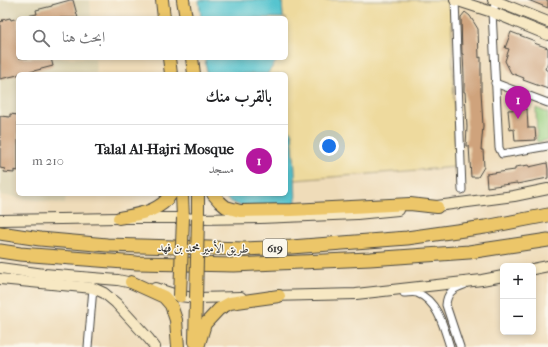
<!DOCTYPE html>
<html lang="ar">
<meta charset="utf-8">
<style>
body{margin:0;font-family:"IM FELL French Canon",Amiri,serif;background:#f2f2f2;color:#202124;direction:rtl}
.controls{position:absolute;right:12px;bottom:12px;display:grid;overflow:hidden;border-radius:6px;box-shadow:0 2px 6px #0003}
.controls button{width:36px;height:36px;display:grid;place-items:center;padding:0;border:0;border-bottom:1px solid #e0e0e0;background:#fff;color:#202124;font:20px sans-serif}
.you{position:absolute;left:329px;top:146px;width:14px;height:14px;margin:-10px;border:3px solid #fff;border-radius:50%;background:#1a73e8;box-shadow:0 0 0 6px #1a73e833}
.badge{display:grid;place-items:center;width:26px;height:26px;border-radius:50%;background:#b5179e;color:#fff;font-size:13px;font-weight:700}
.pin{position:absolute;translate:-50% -33px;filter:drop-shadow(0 1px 2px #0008)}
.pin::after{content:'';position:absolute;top:21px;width:14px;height:12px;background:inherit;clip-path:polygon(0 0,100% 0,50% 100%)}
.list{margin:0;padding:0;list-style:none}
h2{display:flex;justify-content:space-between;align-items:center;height:52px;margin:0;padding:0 16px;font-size:17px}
h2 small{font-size:13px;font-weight:400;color:#757577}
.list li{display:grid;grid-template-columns:26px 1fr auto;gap:12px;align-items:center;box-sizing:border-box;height:72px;padding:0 16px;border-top:1px solid #e0e0e0}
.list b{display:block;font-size:15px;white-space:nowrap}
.list p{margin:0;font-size:13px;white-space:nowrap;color:#757577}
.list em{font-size:13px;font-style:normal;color:#757577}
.icon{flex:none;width:22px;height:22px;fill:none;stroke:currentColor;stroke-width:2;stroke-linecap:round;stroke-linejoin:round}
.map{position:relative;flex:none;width:548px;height:347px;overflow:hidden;direction:ltr}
.search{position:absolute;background:#fff;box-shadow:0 2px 6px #0003;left:16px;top:16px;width:272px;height:44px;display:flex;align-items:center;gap:10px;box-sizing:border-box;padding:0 14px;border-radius:6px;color:#757577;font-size:15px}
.panel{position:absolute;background:#fff;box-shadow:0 2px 6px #0003;left:16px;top:72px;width:272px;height:124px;border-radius:6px;direction:rtl}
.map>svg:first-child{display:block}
.built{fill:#ddd4b4}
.green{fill:#9acf81;stroke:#627d56}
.sand{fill:#eeda9e;stroke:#8c8264}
.water{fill:#57c4cf;stroke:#41787d}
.building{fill:#cfa37b}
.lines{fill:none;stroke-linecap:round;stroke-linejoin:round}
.street-casing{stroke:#484640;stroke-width:9}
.secondary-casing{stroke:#484640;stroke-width:12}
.primary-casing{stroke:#484640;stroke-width:14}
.highway-casing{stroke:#484640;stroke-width:15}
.street{stroke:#fff;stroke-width:7}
.secondary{stroke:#f7e8c3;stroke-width:10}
.primary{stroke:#ecc669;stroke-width:12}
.highway{stroke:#ecc669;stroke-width:13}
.primary-bridge-casing{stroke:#484640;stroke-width:14;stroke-linecap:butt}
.primary-bridge{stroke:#ecc669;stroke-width:12}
.labels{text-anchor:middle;stroke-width:3;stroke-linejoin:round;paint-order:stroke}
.shield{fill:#fbf7ec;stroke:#696865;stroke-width:1}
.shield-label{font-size:11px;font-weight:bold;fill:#2b2b2b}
.street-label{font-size:12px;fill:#2b2b2b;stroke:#fbf7ec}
</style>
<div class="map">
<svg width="548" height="347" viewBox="0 0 548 347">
<rect width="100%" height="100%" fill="#fbf7ec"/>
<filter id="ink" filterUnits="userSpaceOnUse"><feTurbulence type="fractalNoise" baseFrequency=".025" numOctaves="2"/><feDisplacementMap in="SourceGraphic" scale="8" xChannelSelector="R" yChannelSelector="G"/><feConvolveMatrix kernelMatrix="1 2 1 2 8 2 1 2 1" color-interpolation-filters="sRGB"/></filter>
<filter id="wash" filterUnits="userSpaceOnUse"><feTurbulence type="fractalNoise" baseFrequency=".012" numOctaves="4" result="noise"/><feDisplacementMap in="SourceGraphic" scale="16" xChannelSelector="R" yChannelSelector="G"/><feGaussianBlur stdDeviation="0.9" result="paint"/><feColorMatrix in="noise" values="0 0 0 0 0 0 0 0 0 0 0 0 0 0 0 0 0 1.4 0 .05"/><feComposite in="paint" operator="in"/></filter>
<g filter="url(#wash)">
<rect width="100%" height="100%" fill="#efdcb9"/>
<!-- built -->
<path class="built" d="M0,0H90L91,18H18V58H95L96,74H18V194H66L65,204L0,195Z"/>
<!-- green -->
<path class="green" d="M536,108L548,113V140L537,142Z"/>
<!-- sand -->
<path class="sand" d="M282,0H446L451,2L456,167L295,180L292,134L286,123V74H267L279,58H286V18H283Z"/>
<!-- water -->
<g class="water">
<path d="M199,0H282L283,18H201Z"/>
<path d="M205,58H279L267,74H207Z"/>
<path d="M286,123L292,134L295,170L296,206C272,207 239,214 222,194H286Z"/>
</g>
<g id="blocks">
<!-- building -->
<g class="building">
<path d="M70,0H73L78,18H27L26,16L37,14L36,10L52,6V5Z"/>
<path d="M528,0H548V8Z"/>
<path d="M465,12L470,16L478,29L479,58L481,57V91L483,126L481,150H483L484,167L478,177H471L469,146H466L467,127L465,92H464V76L463,54H462L461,17Z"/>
<path d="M10,18L11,20L18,18V58H51L53,66L22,74H18V75L0,79V22L3,21L2,20Z"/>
<path d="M511,32L535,41L534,43L548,48V62L545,69L548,71V89L523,80L524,78L511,73L505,61L509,49L505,48Z"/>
<path d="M527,109L528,128H535L536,140L515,141L514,129L510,130L508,110Z"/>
<path d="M10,114L18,115V171L14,170V173L4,172L5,169L0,168V116L10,117Z"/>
<path d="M547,163L548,169V178L517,184V183L487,187L486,174L515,170V167L529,165V167Z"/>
</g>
</g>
</g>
<g filter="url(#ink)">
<use href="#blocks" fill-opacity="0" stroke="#484640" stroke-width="1"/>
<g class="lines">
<!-- street casing -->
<g class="street-casing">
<g id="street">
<path d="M455,0L462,190"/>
<path d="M497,1L492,12L499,148L502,154L548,146"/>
<path d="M495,83L548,103"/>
<path d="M404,293C408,293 413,292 417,293C438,301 444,328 450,347"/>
<path d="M88,347L93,288"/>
<path d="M460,347L446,305C447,293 452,289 464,285"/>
</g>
</g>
<!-- secondary casing -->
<g class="secondary-casing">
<g id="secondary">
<path d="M455,0L492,12L548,35"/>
<path d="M493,0L548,22"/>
<path d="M429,207L514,196L548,189"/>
<path d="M0,220L119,218H183L198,219L260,218L357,214L398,210"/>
<path d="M0,268L44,274L118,280L137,284"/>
<path d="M533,269L548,266"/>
<path d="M0,279L93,288L104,293L116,303L149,339L155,347"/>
<path d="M155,288L180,296L196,298L241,297"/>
<path d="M271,296L356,294L482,280L503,276"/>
</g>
</g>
<!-- primary casing -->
<g class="primary-casing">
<g id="primary">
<path d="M162,0L164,18"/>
<path d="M183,0L186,18"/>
<path d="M169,58L171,74"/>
<path d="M192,58L194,74"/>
<path d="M182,194L183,218"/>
<path d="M213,194L220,202L226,207L240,211L292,210L410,204L437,207"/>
<path d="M119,218C138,214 160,212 171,194"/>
<path d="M198,219V194"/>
<path d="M131,282L164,297L171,305L176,320L178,347"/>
<path d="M195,342L196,298"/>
<path d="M198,347L205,324L219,309L230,303L279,296"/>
</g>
</g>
<!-- highway casing -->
<g class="highway-casing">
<g id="highway">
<path d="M0,233L40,239L107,245L244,249L291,247L407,238L485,227L548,215"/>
<path d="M0,251L20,254L137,263L234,265L370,259L469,252L548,240"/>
</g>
</g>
<!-- street -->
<use href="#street" class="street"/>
<!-- secondary -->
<use href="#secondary" class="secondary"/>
<!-- primary -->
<use href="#primary" class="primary"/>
<!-- highway -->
<use href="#highway" class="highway"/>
<!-- primary-bridge casing -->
<g class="primary-bridge-casing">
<g id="primary-bridge">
<path d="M180,296L183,218"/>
<path d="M196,298L198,219"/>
</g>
</g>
<!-- primary-bridge -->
<use href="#primary-bridge" class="primary-bridge"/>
</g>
</g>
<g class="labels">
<!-- shield labels -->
<rect class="shield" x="263" y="239" width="24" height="18" rx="3"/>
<g class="shield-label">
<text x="275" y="252">619</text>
</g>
<!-- street labels -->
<g class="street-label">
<text transform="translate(203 248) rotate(1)" y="4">طريق الأمير محمد بن فهد</text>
</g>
</g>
</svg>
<div class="controls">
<button>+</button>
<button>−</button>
</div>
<div class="you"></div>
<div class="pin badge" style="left:518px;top:119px">1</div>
<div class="search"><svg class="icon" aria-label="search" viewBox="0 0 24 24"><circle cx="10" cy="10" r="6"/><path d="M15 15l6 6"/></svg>ابحث هنا</div>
<section class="panel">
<h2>بالقرب منك<small></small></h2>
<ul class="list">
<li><span class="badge">1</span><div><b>Talal Al-Hajri Mosque</b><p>مسجد</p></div><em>210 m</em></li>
</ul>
</section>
</div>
